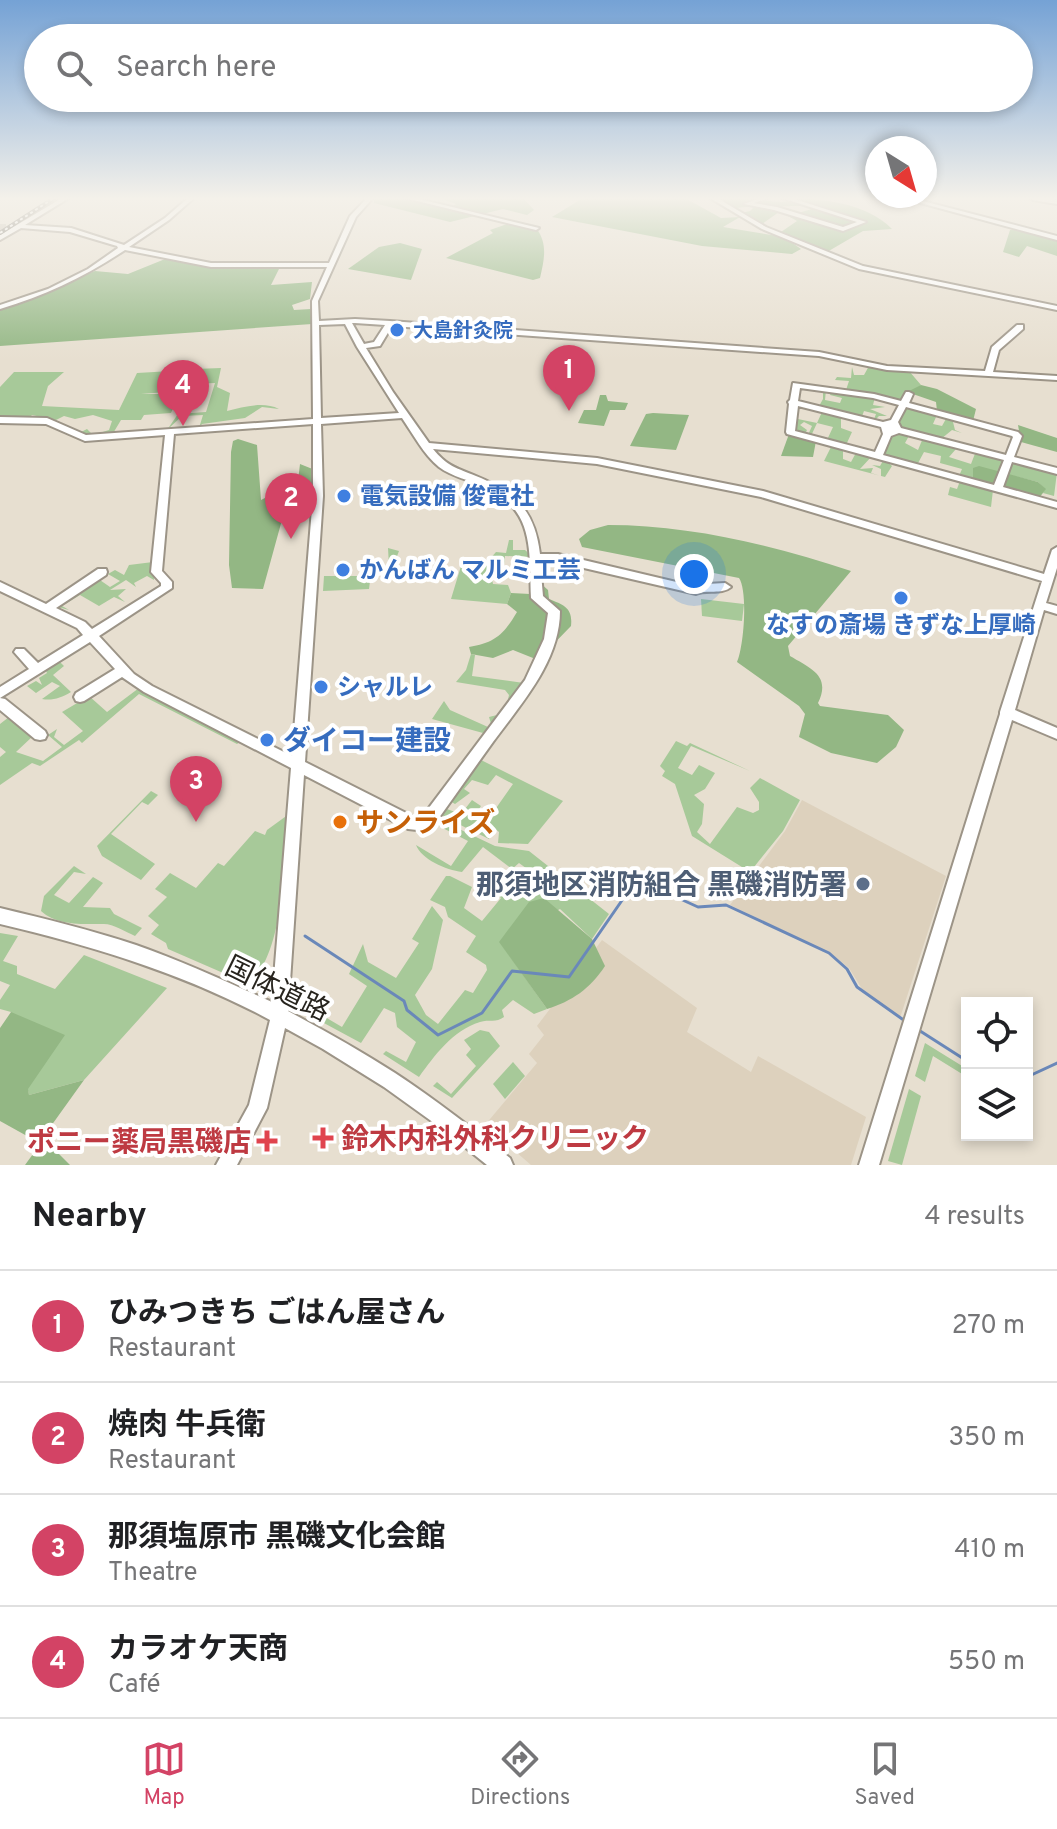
<!DOCTYPE html>
<meta charset="utf-8">
<style>
body{margin:0;font-family:Overpass,"Noto Sans JP",sans-serif;background:#f6f6f6;color:#202124}
.controls{position:absolute;right:24px;bottom:24px;display:grid;overflow:hidden;border-radius:0px;box-shadow:0 4px 12px #0003}
.controls button{width:72px;height:72px;display:grid;place-items:center;padding:0;border:0;border-bottom:2px solid #e0e0e0;background:#fff;color:#202124;font:40px sans-serif}
.compass{position:absolute;left:865px;top:136px;width:72px;height:72px;border-radius:50%;background:#fff;box-shadow:0 4px 12px #0003;rotate:143deg}
.you{position:absolute;left:694px;top:574px;width:28px;height:28px;margin:-20px;border:6px solid #fff;border-radius:50%;background:#1a73e8;box-shadow:0 0 0 12px #1a73e833}
.badge{display:grid;place-items:center;width:52px;height:52px;border-radius:50%;background:#d34365;color:#fff;font-size:26px;font-weight:700}
.pin{position:absolute;translate:-50% -66px;filter:drop-shadow(0 2px 4px #0008)}
.pin::after{content:'';position:absolute;top:42px;width:28px;height:24px;background:inherit;clip-path:polygon(0 0,100% 0,50% 100%)}
.list{margin:0;padding:0;list-style:none}
h2{display:flex;justify-content:space-between;align-items:center;height:104px;margin:0;padding:0 32px;font-size:34px}
h2 small{font-size:26px;font-weight:400;color:#757577}
.list li{display:grid;grid-template-columns:52px 1fr auto;gap:24px;align-items:center;box-sizing:border-box;height:112px;padding:0 32px;border-top:2px solid #e0e0e0}
.list b{display:block;font-size:30px;white-space:nowrap}
.list p{margin:0;font-size:26px;white-space:nowrap;color:#757577}
.list em{font-size:26px;font-style:normal;color:#757577}
.icon{flex:none;width:44px;height:44px;fill:none;stroke:currentColor;stroke-width:2;stroke-linecap:round;stroke-linejoin:round}
.map{position:relative;flex:none;width:1057px;height:1165px;overflow:hidden}
.search{position:absolute;background:#fff;box-shadow:0 4px 12px #0003;left:24px;right:24px;top:24px;height:88px;display:flex;align-items:center;gap:20px;box-sizing:border-box;padding:0 28px;border-radius:44px;color:#757577;font-size:30px}
.sheet{height:552px;background:#fff}
nav{display:flex;justify-content:space-around;align-items:center;box-sizing:border-box;height:112px;border-top:2px solid #e0e0e0;background:#fff;font-size:22px;color:#757577}
nav a{display:grid;justify-items:center;gap:4px}
nav .on{color:#d34365}
.map>svg:first-child{display:block}
.built{fill:#ddd1bd}
.green{fill:#a7c999}
.forest{fill:#93b784}
.lines{fill:none;stroke-linecap:round;stroke-linejoin:round}
.stream{stroke:#6a88b9;stroke-width:3}
.minor-tunnel{stroke:#c1baac;stroke-width:6;stroke-dasharray:6 3;stroke-linecap:butt}
.minor-casing{stroke:#9c9487;stroke-width:4}
.minor{fill:#fff;fill-rule:evenodd}
.rail-casing{stroke:#59554c;stroke-width:4}
.rail{stroke:#fff;stroke-width:2;stroke-dasharray:3;stroke-linecap:butt}
.shop-dot{fill:#3f7fe0;stroke:#fff;stroke-width:3}
.food-dot{fill:#e8710a;stroke:#fff;stroke-width:3}
.service-dot{fill:#5c6f8a;stroke:#fff;stroke-width:3}
.health-dot{fill:#e0444e;stroke:#fff;stroke-width:3}
.labels{text-anchor:middle;stroke-width:8;stroke-linejoin:round;paint-order:stroke}
.far-shop-label{font-size:20px;font-weight:bold;fill:#366cbe;stroke:#fff;text-anchor:start}
.shop-label{font-size:24px;font-weight:bold;fill:#366cbe;stroke:#fff;text-anchor:start}
.near-shop-label{font-size:28px;font-weight:bold;fill:#366cbe;stroke:#fff;text-anchor:start}
.near-food-label{font-size:28px;font-weight:bold;fill:#c56008;stroke:#fff;text-anchor:start}
.near-service-label{font-size:28px;font-weight:bold;fill:#4e5e75;stroke:#fff;text-anchor:end}
.near-street-label{font-size:28px;fill:#27241e;stroke:#fff}
.near-health-label{font-size:28px;font-weight:bold;fill:#be3a42;stroke:#fff;text-anchor:start}
</style>
<div class="map">
<svg width="1057" height="1165" viewBox="0 0 1057 1165">
<rect width="100%" height="100%" fill="#e7dfd0"/>
<!-- built -->
<g class="built">
<path d="M802,800L946,876L900,1018L862,989L849,968L830,953L730,905L785,831Z"/>
<path d="M602,940L697,1008L687,1032L751,1072L758,1056L866,1117L851,1165H531L485,1125L537,1063L529,1054L544,1035L537,1026Z"/>
</g>
<!-- green -->
<g class="green">
<path d="M869,366L909,371L921,385L902,401L846,390L849,381L835,380L837,377L851,378L852,367L854,375H864Z"/>
<path d="M221,368L217,387L230,393L227,411C244,407 263,401 279,409L262,407L245,418L202,424L199,428L203,415L182,416L167,430L178,414L206,412L215,383L189,384L195,369Z"/>
<path d="M189,370L180,391L141,394H179L171,413L144,415L141,420H121L112,435L77,434L87,429L93,435L109,430L112,421L93,415L75,419L64,416L56,420L32,415L28,419L0,420V387L14,372H64L48,386L42,406L119,410L137,373Z"/>
<path d="M823,389L826,390L825,400L840,403L842,398L830,395L832,390L855,397L859,394L875,397L873,405L885,407L870,409L887,416H879L873,422L876,414L864,411L861,419L818,408L823,399Z"/>
<path d="M904,406L931,412L936,417L933,424L942,426L947,417L972,424L953,422L955,430L962,433L952,430L941,439L901,428L896,423Z"/>
<path d="M822,412L841,416V428L852,432L846,445L827,440L833,427L817,423L811,436L808,435L812,426L804,422L800,425L807,430L805,434L792,431L793,418L817,423Z"/>
<path d="M904,432L910,434L905,443L918,450L923,438L956,449L949,457L971,464L976,451L1006,459L1001,471L973,480L959,476L962,469L940,463L941,456L924,452L917,465L881,455L890,435Z"/>
<path d="M832,445L843,447V459L851,462L857,451L872,456L860,469L873,468L871,473L881,476V469L872,465L880,466L884,459L892,466L885,477L824,461Z"/>
<path d="M1011,461L1057,472L1054,496L1043,493L1045,489L1038,482L1006,474Z"/>
<path d="M960,481L993,490L991,507L948,495L950,487L957,489Z"/>
<path d="M509,540H513V550H525L533,557L505,556L503,573L491,575L493,584L508,585L511,593L507,604L451,599L461,566L480,570L496,552L506,553Z"/>
<path d="M388,548L399,551L392,569L376,574L375,578L371,573L369,589L323,591L324,576H366L369,567L389,566Z"/>
<path d="M153,562L154,580L147,576L134,583L136,587L126,580L110,590L126,589L118,596L125,602L114,597L99,606L80,595L62,606L69,610L58,607V605L97,578L110,587L120,581L108,574L115,570L124,575L129,565Z"/>
<path d="M701,599L744,604L742,621L702,616Z"/>
<path d="M471,654L475,655L472,676L524,683L507,704L509,695L505,690L456,682L466,670Z"/>
<path d="M58,660L64,666L53,675L71,692C61,698 52,701 42,699L60,686L52,682L36,693L27,686L36,681L42,685L39,678L47,673L45,669Z"/>
<path d="M139,688L240,742L237,744L139,694L82,743L79,740L40,766L32,763L0,785V757L6,752L0,747V724L9,717L33,736L16,752L43,761L62,747L48,735L57,729L54,737L64,745L83,731L62,712L89,696L107,712Z"/>
<path d="M444,701L450,710L488,727H492L489,717L501,714L492,732L483,733L432,719Z"/>
<path d="M676,741L687,746L690,743L750,771L691,746L678,768L692,775L699,765L715,773L705,789L694,795L704,804L702,824L697,832L710,844L737,807L753,813L759,810V802L750,788L760,778L800,800L783,831L750,872L692,836L675,784L662,776L665,771L660,766Z"/>
<path d="M481,760L563,801L528,844L498,843L499,832L494,828L489,839L440,815L444,808L461,814L472,800L481,806L475,815L487,821L513,784L496,775L488,785L472,780L464,789L470,793L455,804L450,801Z"/>
<path d="M151,791L158,795L148,805L142,802L111,834L155,864L141,880L102,856L97,846Z"/>
<path d="M289,814C285,854 284,962 247,983L237,979L168,949L166,943L151,934L159,925L148,916L167,897L155,889L170,873L196,888L218,863L224,866L255,831L265,835L267,830Z"/>
<path d="M436,818L495,846L529,851L609,914L592,939L560,909L500,942L547,1009L534,1014L513,1000L502,1010L504,1017C496,1023 489,1019 480,1022C452,1031 435,1055 419,1077L383,1054L386,1051L406,1062L416,1042L397,1027L395,1013L384,1008L361,1043L322,1022L325,1017L342,1027L367,986L349,974L363,944L368,962L396,978L419,943L412,939L432,906L443,920L432,969L415,995L426,1015L438,1024L465,990L473,993L487,970L486,965L466,952L476,936L448,917L445,907L430,900L446,876H450L472,887L464,908L482,921L501,898L485,885L494,875L518,885L530,871L519,863L512,869L483,847L462,872C446,870 421,859 416,845L451,866L468,841L433,823Z"/>
<path d="M74,866L86,874L74,872L54,895L69,903L93,877L103,883L83,907L110,908L114,914L142,928L135,936C126,932 113,924 104,924C84,924 57,926 41,911L44,896Z"/>
<path d="M0,933L18,936L3,961L17,966V974L55,989L84,955L167,988L84,1080L29,1095L11,1012L0,1009V1000L10,985L0,981Z"/>
<path d="M480,1030L489,1032L500,1046L452,1098L433,1086L437,1082L451,1094L476,1066L466,1055L471,1049L464,1040Z"/>
<path d="M925,1043L967,1069V1077L933,1056L925,1082L915,1076Z"/>
<path d="M513,1062L525,1076L505,1099L493,1084Z"/>
<path d="M909,1089L921,1096L902,1165L888,1161Z"/>
</g>
<!-- forest -->
<g class="forest">
<path d="M374,198H406L449,209L456,204L440,198H523L534,210L527,215L503,209L450,222L374,203Z"/>
<path d="M583,198H685L721,218L740,217L723,227L784,237L801,249L792,254L702,246L552,217Z"/>
<path d="M729,198L782,202L790,201L786,198C821,198 867,203 892,229L863,231L827,252L781,232L797,221L788,216L815,208C806,205 779,206 772,208L779,212L762,224L741,213L750,211L755,206L735,208L721,200Z"/>
<path d="M510,223L537,229C548,245 544,260 540,278L533,280L446,258L493,233L490,230Z"/>
<path d="M1016,229L1057,240V256L1027,246L1019,257L1003,252L1010,230Z"/>
<path d="M400,243L422,249L411,280L348,269L379,247Z"/>
<path d="M170,257L203,263L280,267L271,285L312,282L310,299L292,305L294,310L311,309L312,324L0,346V308L95,271L128,274Z"/>
<path d="M921,385L937,389L976,409L973,421L937,411L936,402L907,392Z"/>
<path d="M600,395H606L608,401L628,403L625,410H610L604,426L578,423L584,410H596Z"/>
<path d="M653,413L689,415L676,450L630,446L646,414Z"/>
<path d="M1018,425L1057,438V452L1021,442Z"/>
<path d="M789,434L816,441L813,457L781,456Z"/>
<path d="M238,439L257,445L261,500L298,481L300,464L315,470L314,484L288,498L263,589L232,588L229,565L231,452L233,441Z"/>
<path d="M979,466L1038,482L1046,489L1039,498L973,480V468Z"/>
<path d="M608,525C689,525 773,545 851,571L788,646L790,656C812,669 831,676 818,703L820,706L888,715L904,730L896,747L877,763L831,753L799,737L805,714L799,706L737,662C744,646 748,591 739,578L582,547L579,539L590,530Z"/>
<path d="M539,582L548,590L549,599C564,605 573,608 571,626L538,660L513,650L493,658L471,654L469,647C495,643 504,634 517,612L507,604L511,593L530,594L531,583Z"/>
<path d="M544,898L592,939L605,966C590,989 572,1001 547,1009L499,942L529,902Z"/>
<path d="M11,1012L65,1035L28,1089L29,1095L84,1080L46,1133L48,1143L70,1165H25L38,1147L36,1141L0,1121V1028Z"/>
</g>
<g class="lines">
<!-- stream -->
<g class="stream">
<path d="M305,936L404,1001L407,1010L438,1035L482,1013L512,971L569,977L634,883L654,887L698,907L726,905L829,953L847,969L857,987L905,1021"/>
<path d="M917,1029L967,1061"/>
<path d="M1027,1077L1057,1063"/>
</g>
<!-- minor-tunnel -->
<path class="minor-tunnel" d="M0,227H23"/>
<!-- minor casing -->
<g class="minor-casing">
<g id="minor">
<path d="M62,198H69L25,225L71,228L124,245L165,218L188,198H194L169,220L129,247L211,263H329L350,216L367,198H373L356,217L318,301L319,321L355,319L390,321L819,352L887,366L985,371L992,347L1017,325H1023V329L999,350L993,372L1057,376V380L887,370L819,356L392,326L380,346L366,348L393,392L429,443L597,458L763,491L1044,574L1052,550L1057,547V568L1046,603L1057,606V614L1044,610L1015,710L1057,728V739L1012,720L879,1165H859L1000,714V712L1042,581L761,497L597,464L433,449C447,466 456,468 476,476C516,492 535,511 540,554H558L689,585L725,583L731,587C722,595 706,589 696,594L558,562H540L543,596L560,611C560,661 521,704 493,742C472,771 452,800 431,829L426,831L408,829L304,775L288,1011C325,1031 361,1051 395,1073C435,1099 473,1129 510,1158L513,1165H487L441,1128L384,1087L323,1049L285,1028L267,1108L237,1165H216L249,1105L270,1020C185,974 93,946 0,924V908C46,919 91,930 136,945C182,961 227,982 272,1002L291,768L144,692L122,677L84,701L80,702L76,701L74,697L76,693L115,669L90,642L0,698L5,699L45,731L47,735L45,739L40,740L35,739L0,710V687L29,669L14,652L16,649H24L38,663L83,635L77,628L0,591V582L46,604L98,569H106L107,572L106,575L56,608L85,622L92,629L161,586V583L151,572L165,435L85,441L46,424L0,423V417L47,418L86,435L313,419L312,301L327,267H211L125,250C84,277 47,295 0,309V305L48,289L88,269L118,248L117,246L70,232L21,228L0,240V235ZM352,323H355L385,325L374,342L364,344ZM345,324L357,347L399,413L321,418L319,325ZM402,418C413,434 424,455 439,467C452,477 470,480 485,487C535,510 529,550 531,598L548,613L544,639L525,680L422,817H414L305,762L323,496L321,424ZM313,424V496L292,756L152,686L134,674L99,636L172,588V582L162,571L174,434Z"/>
<path d="M405,198H415L539,228L536,230Z"/>
<path d="M710,198H717L766,227L863,266L1057,306V310L859,269L762,229Z"/>
<path d="M760,198H768L754,203L777,207L843,227L857,222L782,198H791L866,222L843,231L774,210L744,204Z"/>
<path d="M902,198H911L1057,236V240Z"/>
<path d="M1030,198L1057,200V204L1033,200Z"/>
<path d="M793,383L874,394L901,401L906,392H909L913,394L909,403L1018,432L1022,436L1014,457L1057,468V474L1012,462L1003,487L1057,502V508L787,434L786,432L789,404L788,402L790,400ZM800,388L873,398L899,405L891,420L883,422L798,401ZM798,406L881,427L883,434L875,452L795,431ZM906,407L1012,436L1013,437L1006,455L901,428L898,422ZM899,433L1004,460L994,485L883,455L891,436Z"/>
</g>
</g>
<!-- minor -->
<use href="#minor" class="minor"/>
<!-- rail casing -->
<g class="rail-casing">
<path id="rail" d="M0,233L54,198"/>
</g>
<!-- rail -->
<use href="#rail" class="rail"/>
</g>
<!-- sky -->
<linearGradient id="sky" x2="0" y2="1"><stop stop-color="#75a2d5"/><stop offset="0.55" stop-color="#f4f1ea"/><stop offset="1" stop-color="#f4f1ea" stop-opacity="0"/></linearGradient>
<rect width="1057" height="361" fill="url(#sky)"/>
<!-- markers -->
<g class="shop-dot">
<circle cx="397" cy="330" r="8"/>
<circle cx="344" cy="496" r="8"/>
<circle cx="343" cy="570" r="8"/>
<circle cx="901" cy="598" r="8"/>
<circle cx="321" cy="687" r="8"/>
<circle cx="267" cy="740" r="8"/>
</g>
<circle class="food-dot" cx="340" cy="822" r="8"/>
<circle class="service-dot" cx="863" cy="884" r="8"/>
<g class="health-dot">
<path d="M319 1126h8v8h8v8h-8v8h-8v-8h-8v-8h8z"/>
<path d="M263 1129h8v8h8v8h-8v8h-8v-8h-8v-8h8z"/>
</g>
<g class="labels">
<!-- far-shop labels -->
<g class="far-shop-label">
<text x="413" y="337">大島針灸院</text>
</g>
<!-- shop labels -->
<g class="shop-label">
<text x="360" y="504">電気設備 俊電社</text>
<text x="359" y="578">かんばん マルミ工芸</text>
<text x="901" y="633" text-anchor="middle">なすの斎場 きずな上厚崎</text>
<text x="337" y="695">シャルレ</text>
</g>
<!-- near-shop labels -->
<g class="near-shop-label">
<text x="283" y="750">ダイコー建設</text>
</g>
<!-- near-food labels -->
<g class="near-food-label">
<text x="356" y="832">サンライズ</text>
</g>
<!-- near-service labels -->
<g class="near-service-label">
<text x="847" y="894">那須地区消防組合 黒磯消防署</text>
</g>
<!-- near-street labels -->
<g class="near-street-label">
<text transform="translate(278 988) rotate(26)" y="10">国体道路</text>
</g>
<!-- near-health labels -->
<g class="near-health-label">
<text x="341" y="1148">鈴木内科外科クリニック</text>
<text x="251" y="1151" text-anchor="end">ポニー薬局黒磯店</text>
</g>
</g>
</svg>
<div class="controls">
<button><svg class="icon" aria-label="locate" viewBox="0 0 24 24"><circle cx="12" cy="12" r="6"/><path d="M12 2v4M12 18v4M2 12h4M18 12h4"/></svg></button>
<button><svg class="icon" aria-label="layers" viewBox="0 0 24 24"><path d="M12 4l9 5-9 5-9-5zM3 14l9 5 9-5"/></svg></button>
</div>
<svg class="compass" viewBox="-18 -18 36 36"><path d="M0-13l5 13h-10z" fill="#e53935"/><path d="M0 13l5-13h-10z" fill="#757577"/></svg>
<div class="you"></div>
<div class="pin badge" style="left:569px;top:411px">1</div>
<div class="pin badge" style="left:291px;top:539px">2</div>
<div class="pin badge" style="left:196px;top:822px">3</div>
<div class="pin badge" style="left:183px;top:426px">4</div>
<div class="search"><svg class="icon" aria-label="search" viewBox="0 0 24 24"><circle cx="10" cy="10" r="6"/><path d="M15 15l6 6"/></svg>Search here</div>
</div>
<section class="sheet">
<h2>Nearby<small>4 results</small></h2>
<ul class="list">
<li><span class="badge">1</span><div><b>ひみつきち ごはん屋さん</b><p>Restaurant</p></div><em>270 m</em></li>
<li><span class="badge">2</span><div><b>焼肉 牛兵衛</b><p>Restaurant</p></div><em>350 m</em></li>
<li><span class="badge">3</span><div><b>那須塩原市 黒磯文化会館</b><p>Theatre</p></div><em>410 m</em></li>
<li><span class="badge">4</span><div><b>カラオケ天商</b><p>Café</p></div><em>550 m</em></li>
</ul>
</section>
<nav>
<a class="on"><svg class="icon" aria-label="map" viewBox="0 0 24 24"><path d="M3 6l6-2 6 2 6-2v14l-6 2-6-2-6 2zM9 4v14M15 6v14"/></svg>Map</a>
<a><svg class="icon" aria-label="directions" viewBox="0 0 24 24"><path d="M12 3l9 9-9 9-9-9zM9 14v-3h6M13 9l2 2-2 2"/></svg>Directions</a>
<a><svg class="icon" aria-label="saved" viewBox="0 0 24 24"><path d="M7 4h10v16l-5-4-5 4z"/></svg>Saved</a>
</nav>
